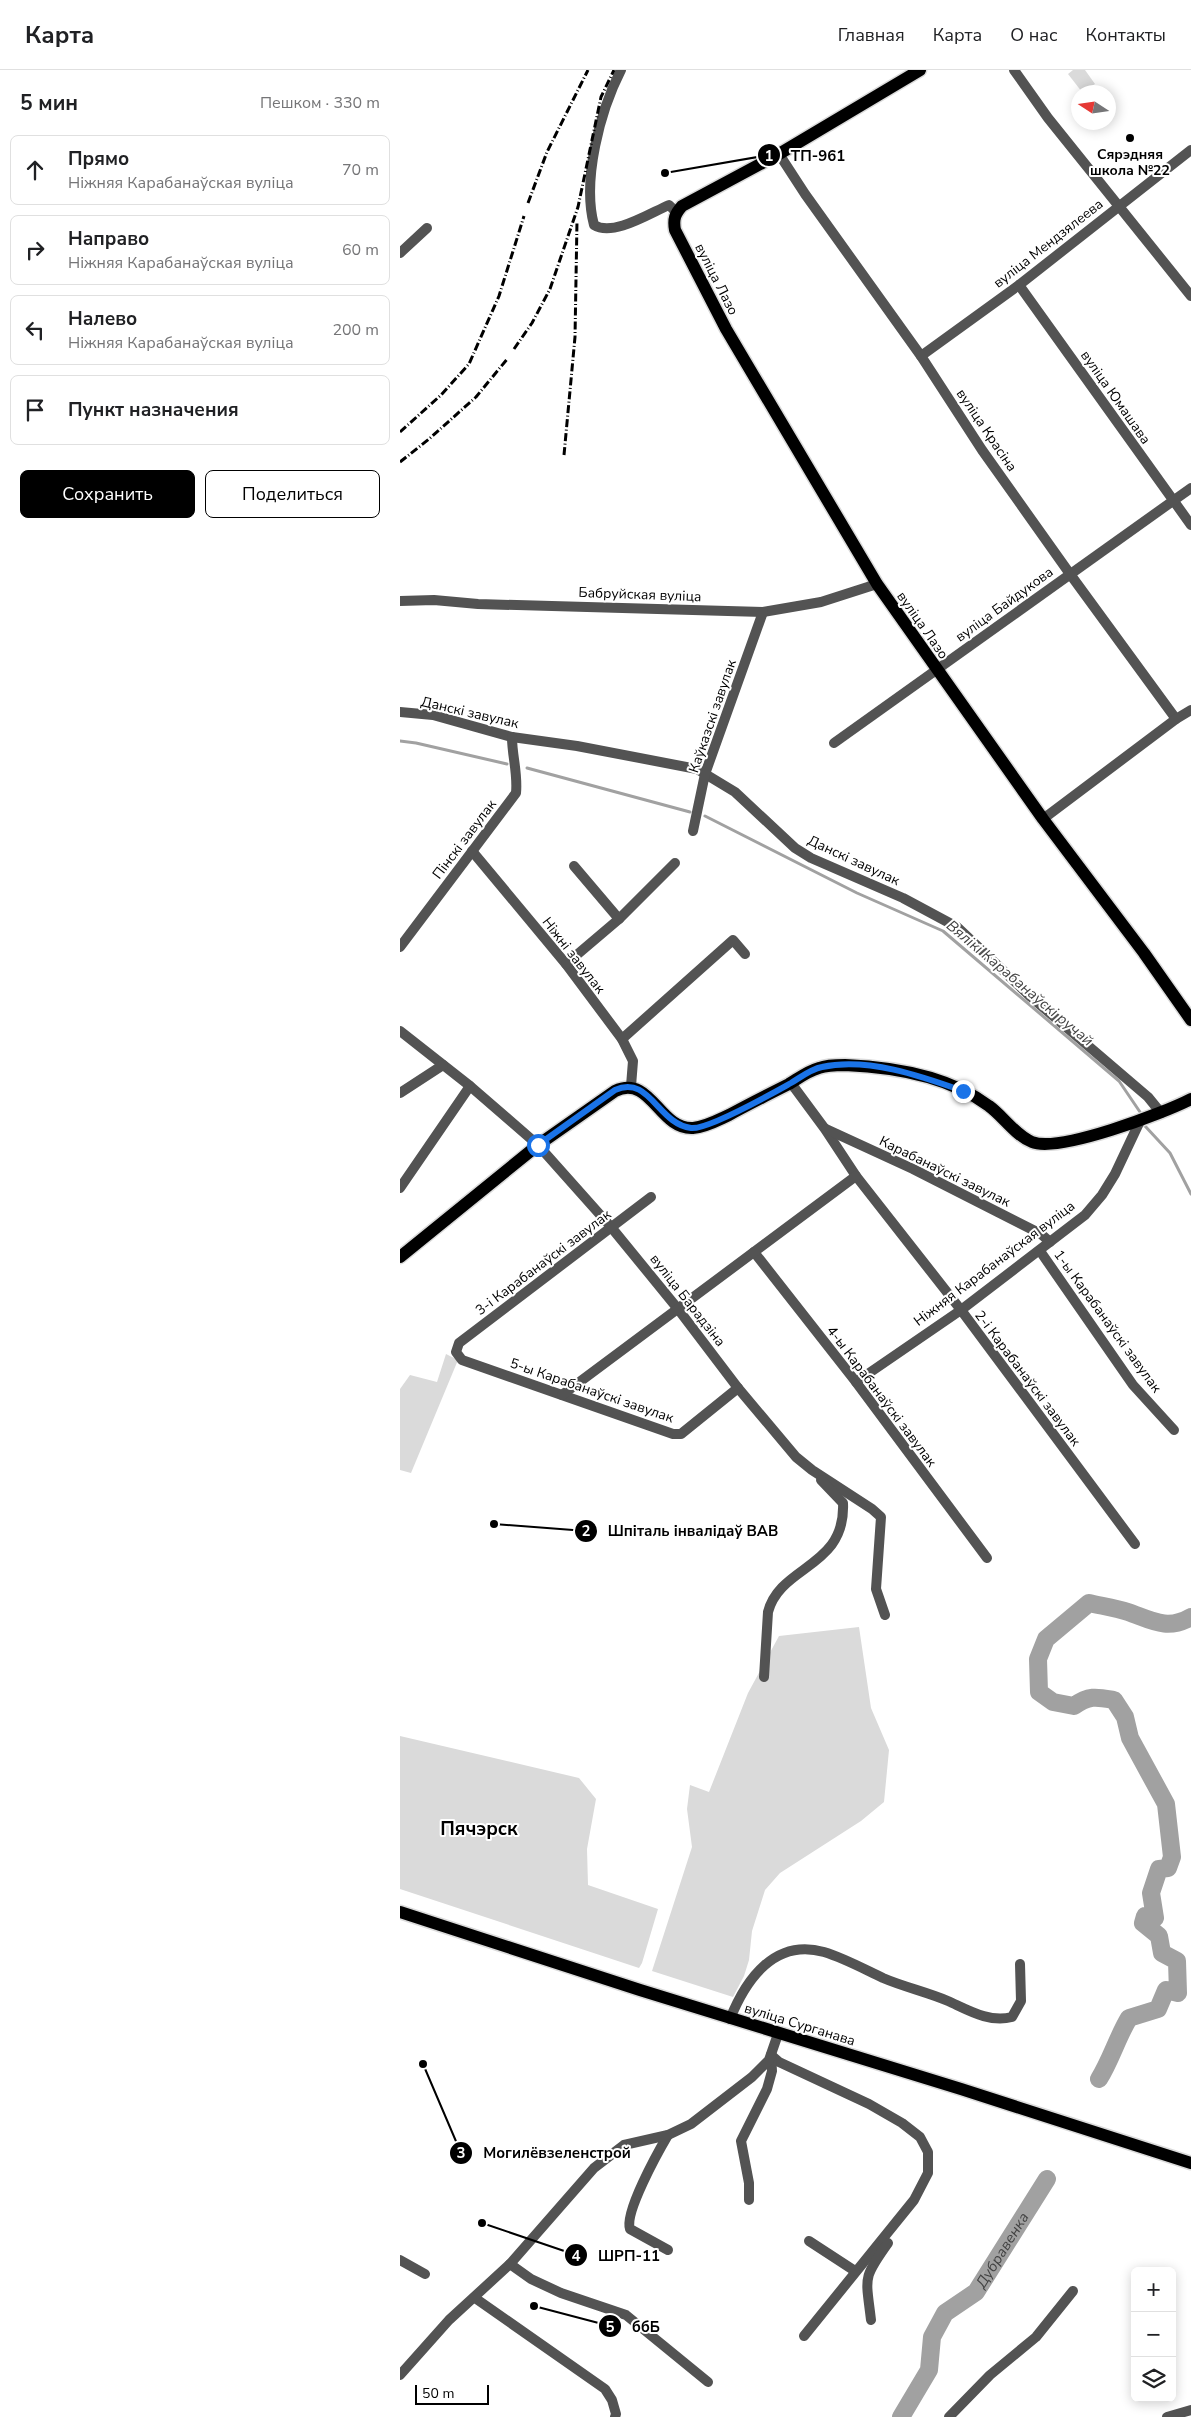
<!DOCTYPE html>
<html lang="ru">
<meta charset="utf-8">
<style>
body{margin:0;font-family:"Nunito Sans",sans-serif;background:#f6f6f6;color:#202124}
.controls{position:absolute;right:15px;bottom:15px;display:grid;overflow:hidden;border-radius:8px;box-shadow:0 2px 12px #0003}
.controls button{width:45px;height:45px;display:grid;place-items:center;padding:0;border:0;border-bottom:1px solid #e0e0e0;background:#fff;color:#202124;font:25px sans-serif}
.compass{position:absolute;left:671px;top:15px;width:45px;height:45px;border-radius:50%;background:#fff;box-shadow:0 2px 12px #0003;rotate:282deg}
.scale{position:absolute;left:15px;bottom:12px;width:74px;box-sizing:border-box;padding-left:5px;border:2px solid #000;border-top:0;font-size:14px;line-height:18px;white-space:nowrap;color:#000;-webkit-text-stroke:4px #fff;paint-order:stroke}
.stop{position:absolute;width:15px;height:15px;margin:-11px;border:4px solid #1a73e8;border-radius:50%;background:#fff}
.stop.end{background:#1a73e8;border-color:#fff;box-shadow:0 1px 5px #0008}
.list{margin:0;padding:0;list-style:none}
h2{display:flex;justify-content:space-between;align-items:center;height:65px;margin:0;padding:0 20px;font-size:21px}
h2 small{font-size:16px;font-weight:400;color:#757577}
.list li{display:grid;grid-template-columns:32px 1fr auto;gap:15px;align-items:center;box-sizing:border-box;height:70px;margin:0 10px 10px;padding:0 10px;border:1px solid #e0e0e0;border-radius:8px}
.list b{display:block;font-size:19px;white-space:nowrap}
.list p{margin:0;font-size:16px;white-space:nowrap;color:#757577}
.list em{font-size:16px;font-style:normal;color:#757577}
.actions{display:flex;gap:10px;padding:15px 20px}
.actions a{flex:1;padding:11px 0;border:1px solid #000;border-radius:8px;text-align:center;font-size:18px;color:#000}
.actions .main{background:#000;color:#fff}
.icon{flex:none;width:28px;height:28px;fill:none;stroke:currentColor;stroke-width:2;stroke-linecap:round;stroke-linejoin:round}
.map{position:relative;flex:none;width:791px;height:2347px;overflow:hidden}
header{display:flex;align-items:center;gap:30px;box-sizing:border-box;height:70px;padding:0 25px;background:#fff;border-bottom:1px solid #e0e0e0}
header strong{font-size:24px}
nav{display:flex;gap:28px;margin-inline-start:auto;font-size:18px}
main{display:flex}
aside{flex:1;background:#fff}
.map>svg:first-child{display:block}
.green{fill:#dadada}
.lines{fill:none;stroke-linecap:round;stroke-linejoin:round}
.stream{stroke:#a1a1a1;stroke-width:3}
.river{stroke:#a1a1a1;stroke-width:18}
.major-casing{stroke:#dbdbdb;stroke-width:15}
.minor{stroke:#535353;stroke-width:10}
.major{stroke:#000;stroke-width:12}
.rail{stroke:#000;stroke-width:3;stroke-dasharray:8 2.5 1 2.5;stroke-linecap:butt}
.route{stroke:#1a73e8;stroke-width:6}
.poi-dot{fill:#000;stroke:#fff;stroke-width:2}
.labels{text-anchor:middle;stroke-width:4;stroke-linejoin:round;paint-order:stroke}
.poi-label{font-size:14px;font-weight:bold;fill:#000;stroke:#fff}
.street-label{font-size:14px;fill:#000;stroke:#fff}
.water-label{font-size:15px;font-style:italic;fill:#424242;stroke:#fff}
.district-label{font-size:19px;font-weight:bold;fill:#000;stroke:#fff}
.leader{fill:none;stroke:#000;stroke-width:2}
.callout-dot{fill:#000;stroke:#fff;stroke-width:2}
.mark-label{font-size:15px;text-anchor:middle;font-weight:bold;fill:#fff}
.callout-label{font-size:15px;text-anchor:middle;font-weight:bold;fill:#000;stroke:#fff;stroke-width:4;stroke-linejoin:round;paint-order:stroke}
</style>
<header>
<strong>Карта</strong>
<nav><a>Главная</a><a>Карта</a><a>О нас</a><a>Контакты</a></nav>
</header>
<main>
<aside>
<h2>5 мин<small>Пешком · 330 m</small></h2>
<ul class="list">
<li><svg class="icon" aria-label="ahead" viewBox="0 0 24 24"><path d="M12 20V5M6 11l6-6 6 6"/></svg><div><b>Прямо</b><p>Ніжняя Карабанаўская вуліца</p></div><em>70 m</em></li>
<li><svg class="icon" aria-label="right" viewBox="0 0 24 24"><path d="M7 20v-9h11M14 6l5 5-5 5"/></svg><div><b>Направо</b><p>Ніжняя Карабанаўская вуліца</p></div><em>60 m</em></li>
<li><svg class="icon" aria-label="left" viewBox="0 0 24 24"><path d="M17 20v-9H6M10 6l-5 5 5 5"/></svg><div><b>Налево</b><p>Ніжняя Карабанаўская вуліца</p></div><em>200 m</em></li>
<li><svg class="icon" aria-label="arrive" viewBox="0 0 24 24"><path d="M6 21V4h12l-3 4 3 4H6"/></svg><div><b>Пункт назначения</b></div></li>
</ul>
<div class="actions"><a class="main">Сохранить</a><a>Поделиться</a></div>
</aside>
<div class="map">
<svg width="791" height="2347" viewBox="0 0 791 2347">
<rect width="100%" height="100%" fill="#fff"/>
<!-- green -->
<g class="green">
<path d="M673,0H685L695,14L682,22L668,4Z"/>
<path d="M46,1284L58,1290L11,1403L0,1400V1319L10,1305L37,1312Z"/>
<path d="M459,1557L471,1638L489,1680L484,1732L461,1751L380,1803L365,1820L352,1861L349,1890L344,1906L333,1927L252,1901L292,1777L287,1739L290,1715L309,1722L348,1623L379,1566Z"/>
<path d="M0,1666L179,1708L196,1729L187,1779L188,1815L258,1839L242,1893L239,1898L0,1819Z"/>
</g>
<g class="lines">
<!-- stream -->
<g class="stream">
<path d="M0,671L16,673L107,694"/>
<path d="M127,698L290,742"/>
<path d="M305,746L457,823L543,861L719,1011L740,1042"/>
<path d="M745,1056L770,1083L791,1124"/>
</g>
<!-- river -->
<g class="river">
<path d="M699,2009C711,1990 717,1968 729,1948L758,1939L766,1920L778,1923L777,1891L762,1883L759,1866L743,1853L745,1846L755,1848L751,1823L759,1799L768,1798L772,1787L766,1734L730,1668L725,1647L714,1630C697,1627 689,1625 674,1636L653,1632L639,1622L638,1589L646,1569L689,1533C702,1536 716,1538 728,1542C751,1550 767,1561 791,1547"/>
<path id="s1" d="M501,2347L529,2300L532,2267L545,2243L576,2222L647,2109"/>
</g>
<!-- major casing -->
<g class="major-casing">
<g id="major">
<path d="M520,0L379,84L282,136C275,144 273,149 275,160L326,259L477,514L643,749L744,883L791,950"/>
<path d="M0,1187L138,1075L215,1021C251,1004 259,1060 293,1058C306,1057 318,1050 329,1045C349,1034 369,1024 389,1014C399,1008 408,1001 419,998C427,995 438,995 445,995C494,997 549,1006 589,1036C603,1046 616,1066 632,1072C659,1083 764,1043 791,1029"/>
<path d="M0,1842L240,1920L561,2019L791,2093"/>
</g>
</g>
<!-- minor -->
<g class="minor">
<path d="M221,0C200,41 182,110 194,155C213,167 250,143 269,135L276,142"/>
<path d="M614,0L648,48L791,226"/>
<path d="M379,84L405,124L521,286L582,380L670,504L776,649"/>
<path d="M0,183L27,158"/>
<path d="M619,215L791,455"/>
<path d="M521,286L619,215L791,80"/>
<path d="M0,531L34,530L78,534L363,542L421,532L477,514"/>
<path d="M0,642L33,645L112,667L177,676L297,699L335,722L395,778L411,788L503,828L557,857L631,927L748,1027L761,1043"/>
<path d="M434,673L791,418"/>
<path d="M643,749L776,649L791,640"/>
<path d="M293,761L305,704L363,542"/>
<path d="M72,781L166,894L222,969L233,991L231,1016"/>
<path d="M174,796L219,849"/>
<path d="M0,877L116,723C118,703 112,686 112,667"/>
<path d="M166,894L219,849L275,793"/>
<path d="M0,961L70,1016L138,1075L211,1157L278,1239L338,1318L396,1387L412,1400L472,1439L481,1447L476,1519L485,1545"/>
<path d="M222,969L333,870L345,884"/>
<path d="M391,1013L425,1059L456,1106L561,1240L735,1474"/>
<path d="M0,1023L43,995"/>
<path d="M426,1059L513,1099L641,1164L650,1172"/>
<path d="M0,1118L70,1016"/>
<path d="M251,1127L59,1273L56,1282L62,1290L273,1364H281L338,1318"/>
<path d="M640,1181L733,1315L774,1360"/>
<path d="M354,1182L456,1312L587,1488"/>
<path d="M456,1312L561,1240L685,1145L702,1125L715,1104L740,1051"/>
<path d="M162,1325L456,1106"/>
<path d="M364,1607L368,1542C380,1495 446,1498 443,1433L421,1410"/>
<path d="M330,1949C346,1909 375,1868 424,1882C444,1888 464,1899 483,1908C504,1917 527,1922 548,1931C568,1940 589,1953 612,1947L621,1931L620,1894"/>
<path d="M371,1985L379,1992L469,2034L502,2053L520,2067L528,2082V2103L514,2130L404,2266"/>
<path d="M268,2065C258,2082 224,2143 230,2159L268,2180"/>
<path d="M349,2130V2113L341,2071L367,2019L372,2001L371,1985"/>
<path d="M409,2171L455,2201"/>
<path d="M0,2190L25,2204"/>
<path d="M110,2194L131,2209L161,2223L226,2245L308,2312"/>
<path d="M75,2228L205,2319L212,2330L216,2344L215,2347"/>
<path d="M471,2250C466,2207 462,2209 488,2173"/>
<path d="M0,2305L49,2250L110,2194L194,2098L224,2075L268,2065L291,2054L352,2007L369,1990L378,1964"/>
<path d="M549,2347L590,2305L636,2267L673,2221"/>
<path d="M767,2347L791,2340"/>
</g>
<!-- major -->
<use href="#major" class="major"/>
<!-- rail -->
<g class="rail">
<path d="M128,133L147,82L188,0"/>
<path d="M114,279L132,253L150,219L178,137L201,27L214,0"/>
<path d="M0,362L41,325L69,294L99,226L124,146"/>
<path d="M164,385L175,267L177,151"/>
<path d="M0,392L29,369L76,327L108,288"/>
</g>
</g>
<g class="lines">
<!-- route -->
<path class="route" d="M138,1075L215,1020C249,1004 258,1054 291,1058C308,1060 373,1023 391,1013C401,1007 411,999 422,997C467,987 521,1006 563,1021"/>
</g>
<!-- markers -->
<circle class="poi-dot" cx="730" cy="68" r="5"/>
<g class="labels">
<!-- poi labels -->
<g class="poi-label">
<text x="730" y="89">Сярэдняя<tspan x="730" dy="16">школа №22</tspan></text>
</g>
<!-- street labels -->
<g class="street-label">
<text transform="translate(648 173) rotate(-38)" y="5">вуліца Мендзялеева</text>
<text transform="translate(317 209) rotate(63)" y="5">вуліца Лазо</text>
<text transform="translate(716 327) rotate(55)" y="5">вуліца Юмашава</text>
<text transform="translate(587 360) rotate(56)" y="5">вуліца Красіна</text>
<text transform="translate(240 524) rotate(2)" y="5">Бабруйская вуліца</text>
<text transform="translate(604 534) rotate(-36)" y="5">вуліца Байдукова</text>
<text transform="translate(523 555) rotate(55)" y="5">вуліца Лазо</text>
<text transform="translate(70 642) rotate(13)" y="5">Данскі завулак</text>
<text transform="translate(312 646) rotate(-71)" y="5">Каўказскі завулак</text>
<text transform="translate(64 769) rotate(-53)" y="5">Пінскі завулак</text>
<text transform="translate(454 790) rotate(25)" y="5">Данскі завулак</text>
<text transform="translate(174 885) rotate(52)" y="5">Ніжні завулак</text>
<text transform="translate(545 1101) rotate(26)" y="5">Карабанаўскі завулак</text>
<text transform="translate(143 1192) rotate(-37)" y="5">3-і Карабанаўскі завулак</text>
<text transform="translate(594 1193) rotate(-37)" y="5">Ніжняя Карабанаўская вуліца</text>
<text transform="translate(288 1230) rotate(52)" y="5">вуліца Барадзіна</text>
<text transform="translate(708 1251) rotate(54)" y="5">1-ы Карабанаўскі завулак</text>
<text transform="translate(628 1308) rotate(53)" y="5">2-і Карабанаўскі завулак</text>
<text transform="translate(192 1320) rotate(19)" y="5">5-ы Карабанаўскі завулак</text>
<text transform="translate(482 1326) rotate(53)" y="5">4-ы Карабанаўскі завулак</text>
<text transform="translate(400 1954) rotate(17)" y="5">вуліца Сурганава</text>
</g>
<!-- water labels -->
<g class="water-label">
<text transform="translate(620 913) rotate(40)" y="5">Вялікі Карабанаўскі ручай</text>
<text dy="5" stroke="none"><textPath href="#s1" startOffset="202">Дубравенка</textPath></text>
</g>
<!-- district labels -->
<g class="district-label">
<text x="79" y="1765">Пячэрск</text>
</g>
</g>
<!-- callouts -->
<path class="leader" d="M265 103L369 85M94 1454L186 1461M23 1994L61 2083M82 2153L176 2185M134 2236L210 2256"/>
<g class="callout-dot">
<circle cx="265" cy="103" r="5"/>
<circle cx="94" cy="1454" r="5"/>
<circle cx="23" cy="1994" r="5"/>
<circle cx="82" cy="2153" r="5"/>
<circle cx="134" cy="2236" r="5"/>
<circle cx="369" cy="85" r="12"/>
<circle cx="186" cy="1461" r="12"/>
<circle cx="61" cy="2083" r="12"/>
<circle cx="176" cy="2185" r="12"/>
<circle cx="210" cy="2256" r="12"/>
</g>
<g class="mark-label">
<text x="369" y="91">1</text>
<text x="186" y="1466">2</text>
<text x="61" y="2088">3</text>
<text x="176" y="2191">4</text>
<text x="210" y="2262">5</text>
</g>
<g class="callout-label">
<text x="418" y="91">ТП-961</text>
<text x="293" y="1466">Шпіталь інвалідаў ВАВ</text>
<text x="157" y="2088">Могилёвзеленстрой</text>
<text x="229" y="2191">ШРП-11</text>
<text x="246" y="2262">ббБ</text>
</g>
</svg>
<div class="controls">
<button>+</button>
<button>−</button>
<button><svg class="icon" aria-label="layers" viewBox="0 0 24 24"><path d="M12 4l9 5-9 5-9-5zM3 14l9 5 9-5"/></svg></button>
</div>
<svg class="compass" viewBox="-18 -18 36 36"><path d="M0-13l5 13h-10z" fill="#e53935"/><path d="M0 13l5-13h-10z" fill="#757577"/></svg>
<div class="scale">50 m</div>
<div class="stop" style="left:138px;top:1075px"></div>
<div class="stop end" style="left:563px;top:1021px"></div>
</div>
</main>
